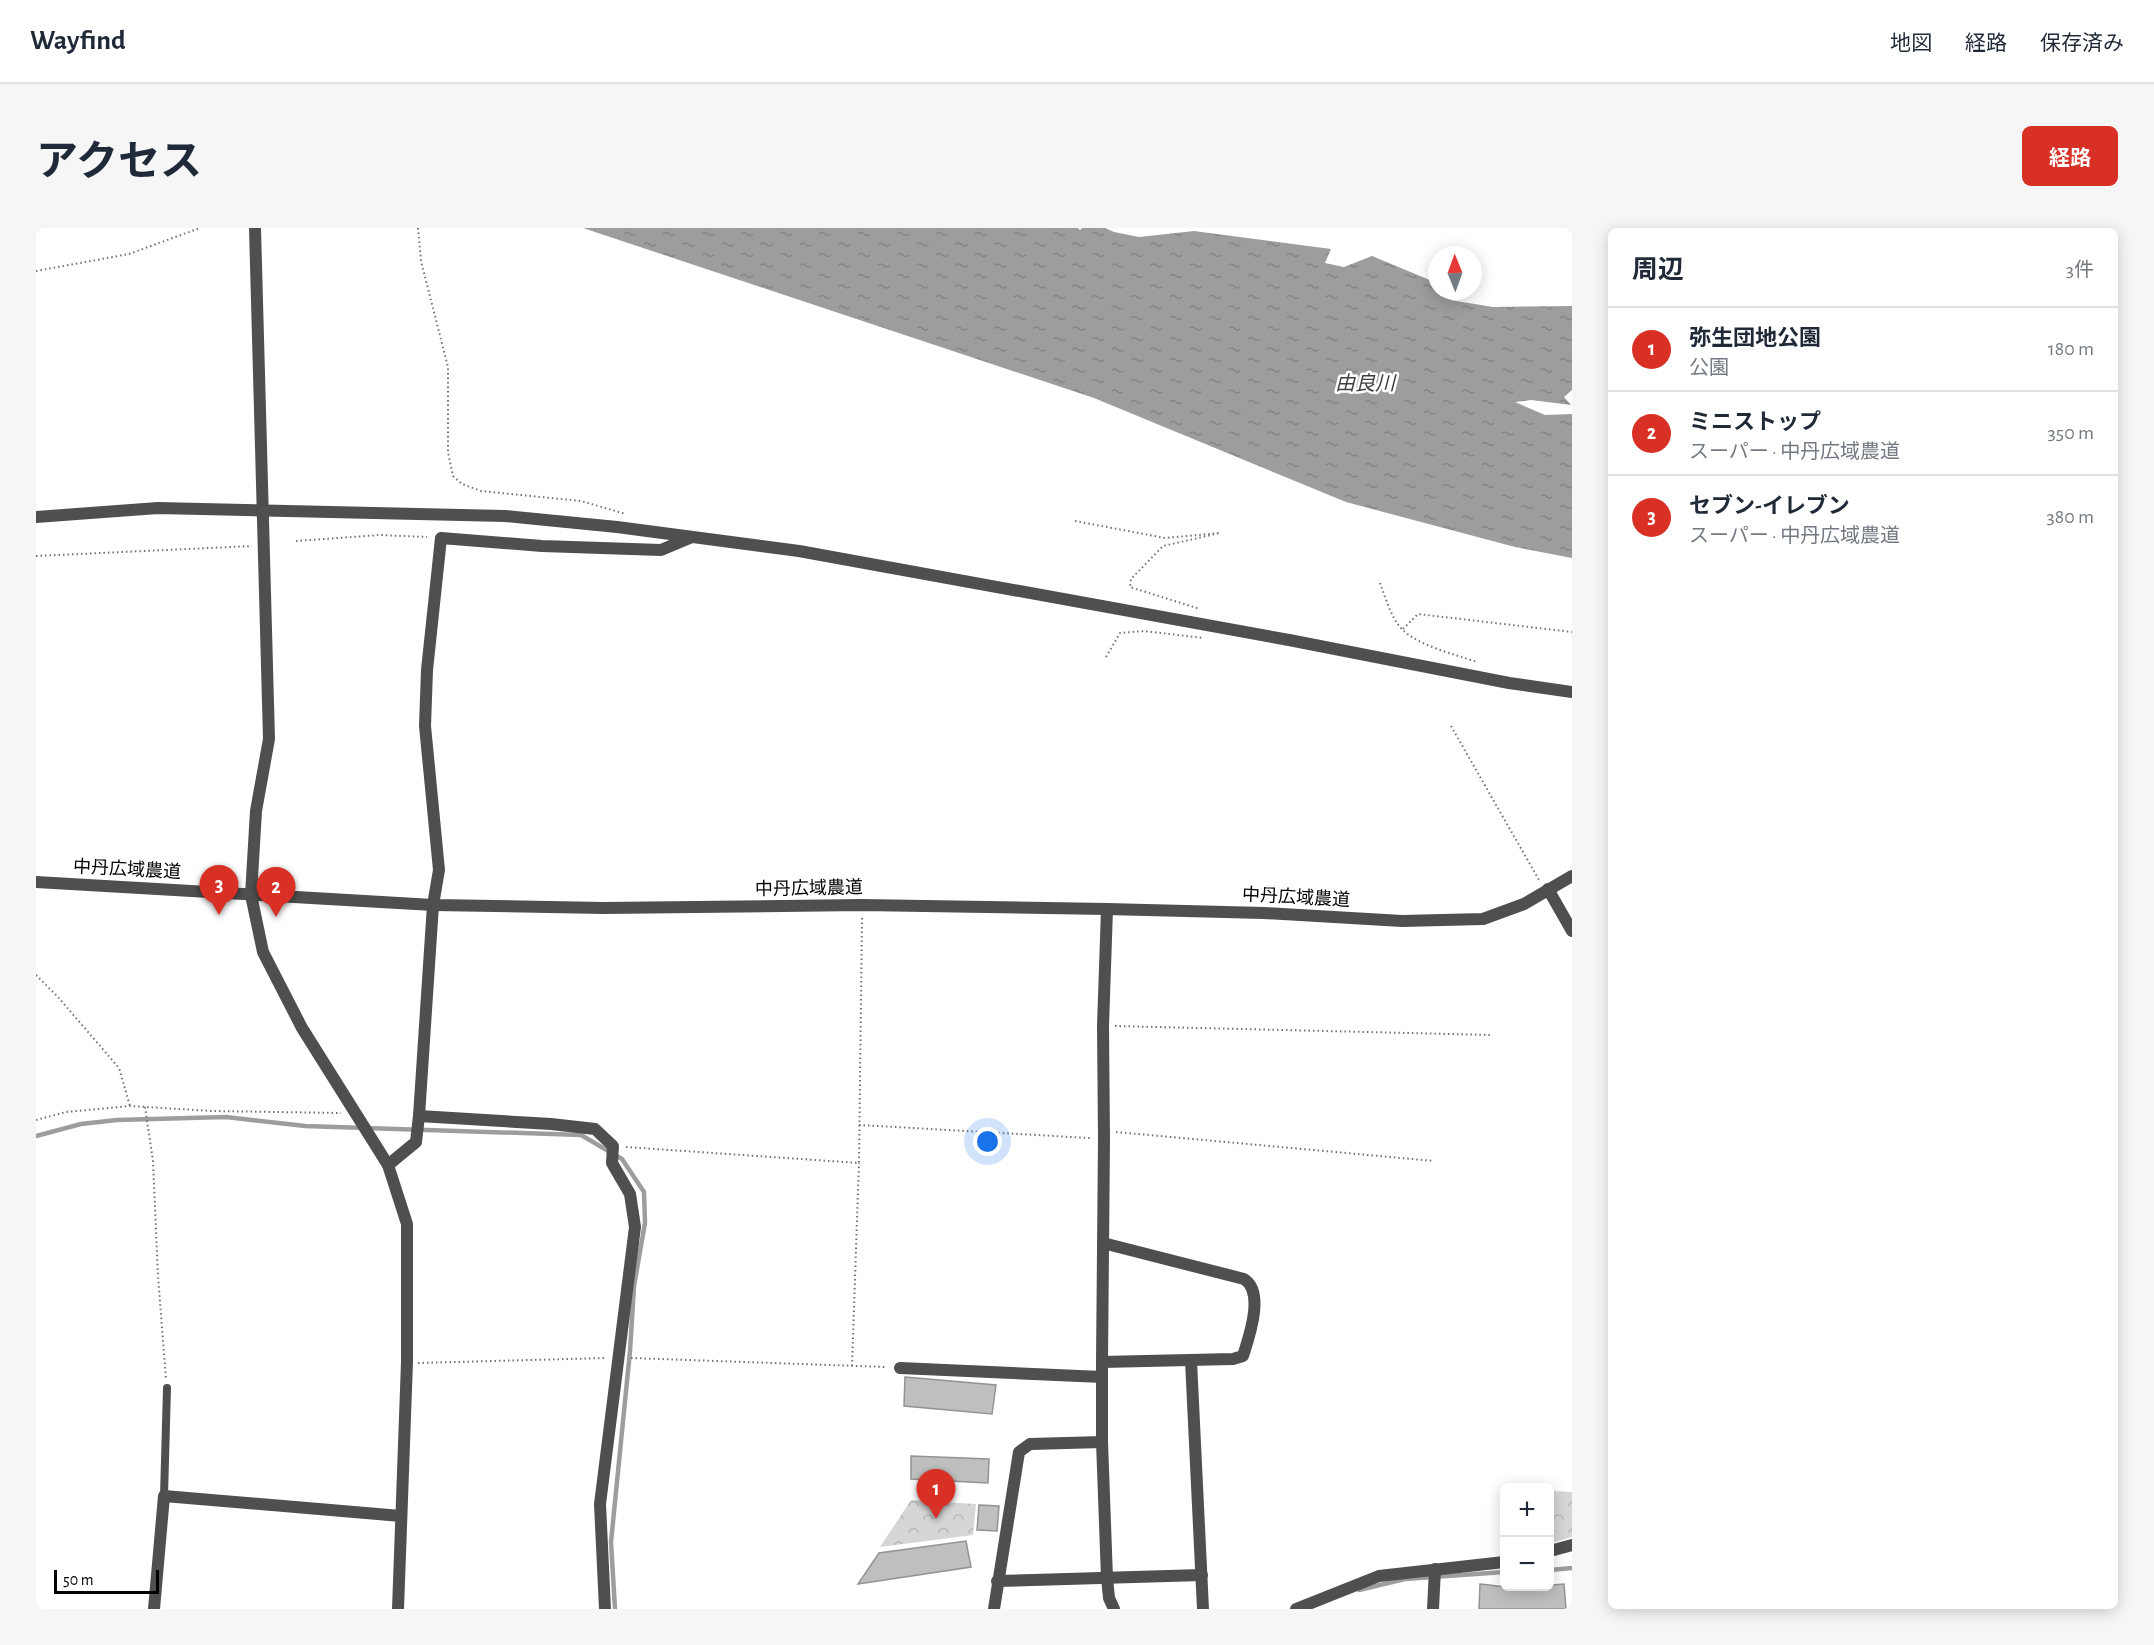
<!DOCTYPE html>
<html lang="ja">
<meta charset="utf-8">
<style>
body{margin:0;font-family:"Alegreya Sans","Noto Sans JP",sans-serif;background:#f6f6f7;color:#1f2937}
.controls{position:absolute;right:18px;bottom:18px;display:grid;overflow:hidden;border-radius:9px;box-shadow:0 3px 15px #0003}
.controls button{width:54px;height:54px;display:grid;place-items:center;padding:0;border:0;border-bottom:2px solid #e0e1e3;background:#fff;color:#1f2937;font:30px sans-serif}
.compass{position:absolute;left:1392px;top:18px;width:54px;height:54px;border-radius:50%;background:#fff;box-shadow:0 3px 15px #0003;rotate:359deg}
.scale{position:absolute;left:18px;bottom:15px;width:105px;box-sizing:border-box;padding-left:6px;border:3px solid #000;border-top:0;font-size:16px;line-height:21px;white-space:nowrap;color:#000;-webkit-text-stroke:4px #fff;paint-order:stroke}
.you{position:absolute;left:952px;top:914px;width:21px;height:21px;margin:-15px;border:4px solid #fff;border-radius:50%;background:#1a73e8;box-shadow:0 0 0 9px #1a73e833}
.badge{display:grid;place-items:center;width:39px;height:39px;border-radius:50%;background:#d93025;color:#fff;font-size:20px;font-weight:700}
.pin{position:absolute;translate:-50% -50px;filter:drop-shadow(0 2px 3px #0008)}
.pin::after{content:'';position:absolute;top:32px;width:21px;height:18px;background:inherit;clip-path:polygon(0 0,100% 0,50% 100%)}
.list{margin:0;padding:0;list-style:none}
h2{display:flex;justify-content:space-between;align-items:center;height:78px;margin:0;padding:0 24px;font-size:26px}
h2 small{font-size:20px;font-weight:400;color:#747a83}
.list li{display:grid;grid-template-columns:39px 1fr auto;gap:18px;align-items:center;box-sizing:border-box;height:84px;padding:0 24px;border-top:2px solid #e0e1e3}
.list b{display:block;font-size:22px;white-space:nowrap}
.list p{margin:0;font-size:20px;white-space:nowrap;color:#747a83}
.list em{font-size:20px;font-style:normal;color:#747a83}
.map{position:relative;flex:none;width:1536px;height:1381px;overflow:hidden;border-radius:9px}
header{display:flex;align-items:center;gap:36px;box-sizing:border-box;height:84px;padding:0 30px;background:#fff;border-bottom:2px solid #e0e1e3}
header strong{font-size:28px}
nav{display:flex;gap:33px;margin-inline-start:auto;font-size:21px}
.intro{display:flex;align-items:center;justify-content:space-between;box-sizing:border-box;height:144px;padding:0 36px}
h1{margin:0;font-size:42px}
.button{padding:15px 27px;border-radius:9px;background:#d93025;color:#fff;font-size:21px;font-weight:700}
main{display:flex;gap:36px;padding:0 36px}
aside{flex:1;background:#fff;border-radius:9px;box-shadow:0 3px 15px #0003}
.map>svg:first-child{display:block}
.forest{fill:url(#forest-crowns)}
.water{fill:url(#water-ripples)}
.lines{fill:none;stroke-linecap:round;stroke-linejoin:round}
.stream{stroke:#9d9d9d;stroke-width:4.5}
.building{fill:#bfbfbf;stroke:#939393;stroke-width:1.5}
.path{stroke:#717171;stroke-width:2;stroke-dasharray:1.5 3;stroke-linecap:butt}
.service{stroke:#4f4f4f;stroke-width:8}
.minor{stroke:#4f4f4f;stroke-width:12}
.tertiary{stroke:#4f4f4f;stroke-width:12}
.labels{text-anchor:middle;stroke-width:5;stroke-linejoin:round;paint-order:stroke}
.street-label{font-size:18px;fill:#000;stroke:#fff}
.water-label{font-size:20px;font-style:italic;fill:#3e3e3e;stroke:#fff}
</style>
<header>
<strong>Wayfind</strong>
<nav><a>地図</a><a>経路</a><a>保存済み</a></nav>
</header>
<div class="intro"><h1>アクセス</h1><a class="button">経路</a></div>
<main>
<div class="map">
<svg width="1536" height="1381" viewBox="0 0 1536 1381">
<defs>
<pattern id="forest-crowns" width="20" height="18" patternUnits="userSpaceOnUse" patternTransform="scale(1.5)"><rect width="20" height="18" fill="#d6d6d6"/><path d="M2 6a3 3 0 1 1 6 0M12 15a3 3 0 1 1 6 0" fill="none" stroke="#b6b6b6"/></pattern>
<pattern id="water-ripples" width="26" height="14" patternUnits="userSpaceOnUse" patternTransform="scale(1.5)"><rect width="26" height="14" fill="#9d9d9d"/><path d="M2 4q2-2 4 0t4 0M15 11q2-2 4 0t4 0" fill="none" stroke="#858585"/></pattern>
</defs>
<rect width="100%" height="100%" fill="#fff"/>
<!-- forest -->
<g class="forest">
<path d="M1514,1263L1536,1264V1309L1514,1315Z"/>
<path d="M875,1272L940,1276L937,1307L844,1319Z"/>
</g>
<!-- water -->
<path class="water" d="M547,0H1042L1044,2L1046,0H1069L1078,4L1103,9L1158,3L1295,21L1289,35L1308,39L1336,28L1401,55V63H1428L1414,72L1457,79L1536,78V162L1528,169L1535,177L1495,172L1479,174L1509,187L1536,186V330L1479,319L1310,274L1058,170Z"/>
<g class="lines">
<!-- stream -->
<g class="stream">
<path d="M0,908L45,896L81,892L190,889L269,898L545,907L586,931L608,964L609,995L598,1058L594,1123L575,1314L579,1381"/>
<path d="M1514,1342L1536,1340"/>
<path d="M1323,1362L1369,1351L1468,1344"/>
</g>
</g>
<!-- building -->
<g class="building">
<path d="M869,1149L960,1157L956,1186L868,1178Z"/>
<path d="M875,1228L953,1231L952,1255L875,1251Z"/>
<path d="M943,1277L963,1278L961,1303L941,1302Z"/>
<path d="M930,1313L935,1339L822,1356L843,1325Z"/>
<path d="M1444,1356L1479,1360L1528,1356L1530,1381H1443Z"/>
</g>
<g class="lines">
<!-- path -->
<g class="path">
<path d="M382,0L385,33L412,139V224L417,248L426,256L445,263L545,273L590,286"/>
<path d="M0,43L93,26L164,0"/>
<path d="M1039,293L1129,310L1184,305L1127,318L1095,351L1094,359L1164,381"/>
<path d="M260,313L344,307L391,309"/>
<path d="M0,328L216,318"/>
<path d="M1344,355C1349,368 1353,383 1361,395C1374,416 1418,426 1441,434"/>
<path d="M1367,401L1382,386L1536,404"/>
<path d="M1070,429L1084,405L1108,403L1167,410"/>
<path d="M1415,498L1503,652"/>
<path d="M0,747L22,769L83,840L94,878"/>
<path d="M1079,798L1456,807"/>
<path d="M109,879L117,933L122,1048L130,1151"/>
<path d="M0,892L30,884L94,878L176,883L305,885"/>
<path d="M823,897L1054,910"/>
<path d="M1080,904L1398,933"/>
<path d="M590,919L823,935L826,689"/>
<path d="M595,1130L850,1139"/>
<path d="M382,1135L569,1130"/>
<path d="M816,1138L823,935"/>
</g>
<!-- service -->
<path class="service" d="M128,1268L131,1160"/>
<!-- minor -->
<g class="minor">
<path d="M0,289L122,280L469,288L581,299L763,323L1253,412L1473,455L1536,464"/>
<path d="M1071,681L1067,798L1068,911L1066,1134V1214L1071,1350L1073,1370L1078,1381"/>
<path d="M383,888L515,896L559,901L577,918L576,935L594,966L599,999L564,1276L569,1381"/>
<path d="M352,937L380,914L383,888L397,677L403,642L389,498L391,442L405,310L506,318L625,322L656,309"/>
<path d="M1155,1133L1167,1381"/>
<path d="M1066,1134L1197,1131L1207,1128C1213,1109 1229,1064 1208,1051L1067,1015"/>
<path d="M864,1140L1066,1149"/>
<path d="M1514,1323L1536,1317"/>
<path d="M961,1353L1166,1347"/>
<path d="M118,1381L128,1268L365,1288"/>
<path d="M958,1381L983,1224L994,1216L1066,1214"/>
<path d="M1260,1381L1343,1348L1468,1334"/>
<path d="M1397,1381L1399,1341"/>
</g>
<!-- tertiary -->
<g class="tertiary">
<path d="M219,0L233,511L220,583L215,667L227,724L266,800L352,937L371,996V1134L362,1381"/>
<path d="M0,654L397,677L568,680L826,677L1071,681L1228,685L1366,693L1447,691L1488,676L1536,648"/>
<path d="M1512,661L1536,703"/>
</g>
</g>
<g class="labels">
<!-- street labels -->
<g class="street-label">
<text transform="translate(91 641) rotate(3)" y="6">中丹広域農道</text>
<text transform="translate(773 660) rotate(-1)" y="6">中丹広域農道</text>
<text transform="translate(1260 669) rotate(3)" y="6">中丹広域農道</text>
</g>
<!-- water labels -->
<g class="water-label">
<text x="1329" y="162">由良川</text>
</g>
</g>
</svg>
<div class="controls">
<button>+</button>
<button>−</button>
</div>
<svg class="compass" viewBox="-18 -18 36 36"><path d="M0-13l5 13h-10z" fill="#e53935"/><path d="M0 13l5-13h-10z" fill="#747a83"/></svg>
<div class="scale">50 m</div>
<div class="you"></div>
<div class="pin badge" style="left:900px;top:1291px">1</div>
<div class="pin badge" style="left:240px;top:689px">2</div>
<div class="pin badge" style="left:183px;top:687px">3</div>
</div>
<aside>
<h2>周辺<small>3件</small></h2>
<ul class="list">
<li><span class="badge">1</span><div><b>弥生団地公園</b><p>公園</p></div><em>180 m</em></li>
<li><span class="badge">2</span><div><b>ミニストップ</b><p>スーパー · 中丹広域農道</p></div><em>350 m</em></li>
<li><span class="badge">3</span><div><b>セブン-イレブン</b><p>スーパー · 中丹広域農道</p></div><em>380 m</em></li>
</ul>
</aside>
</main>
